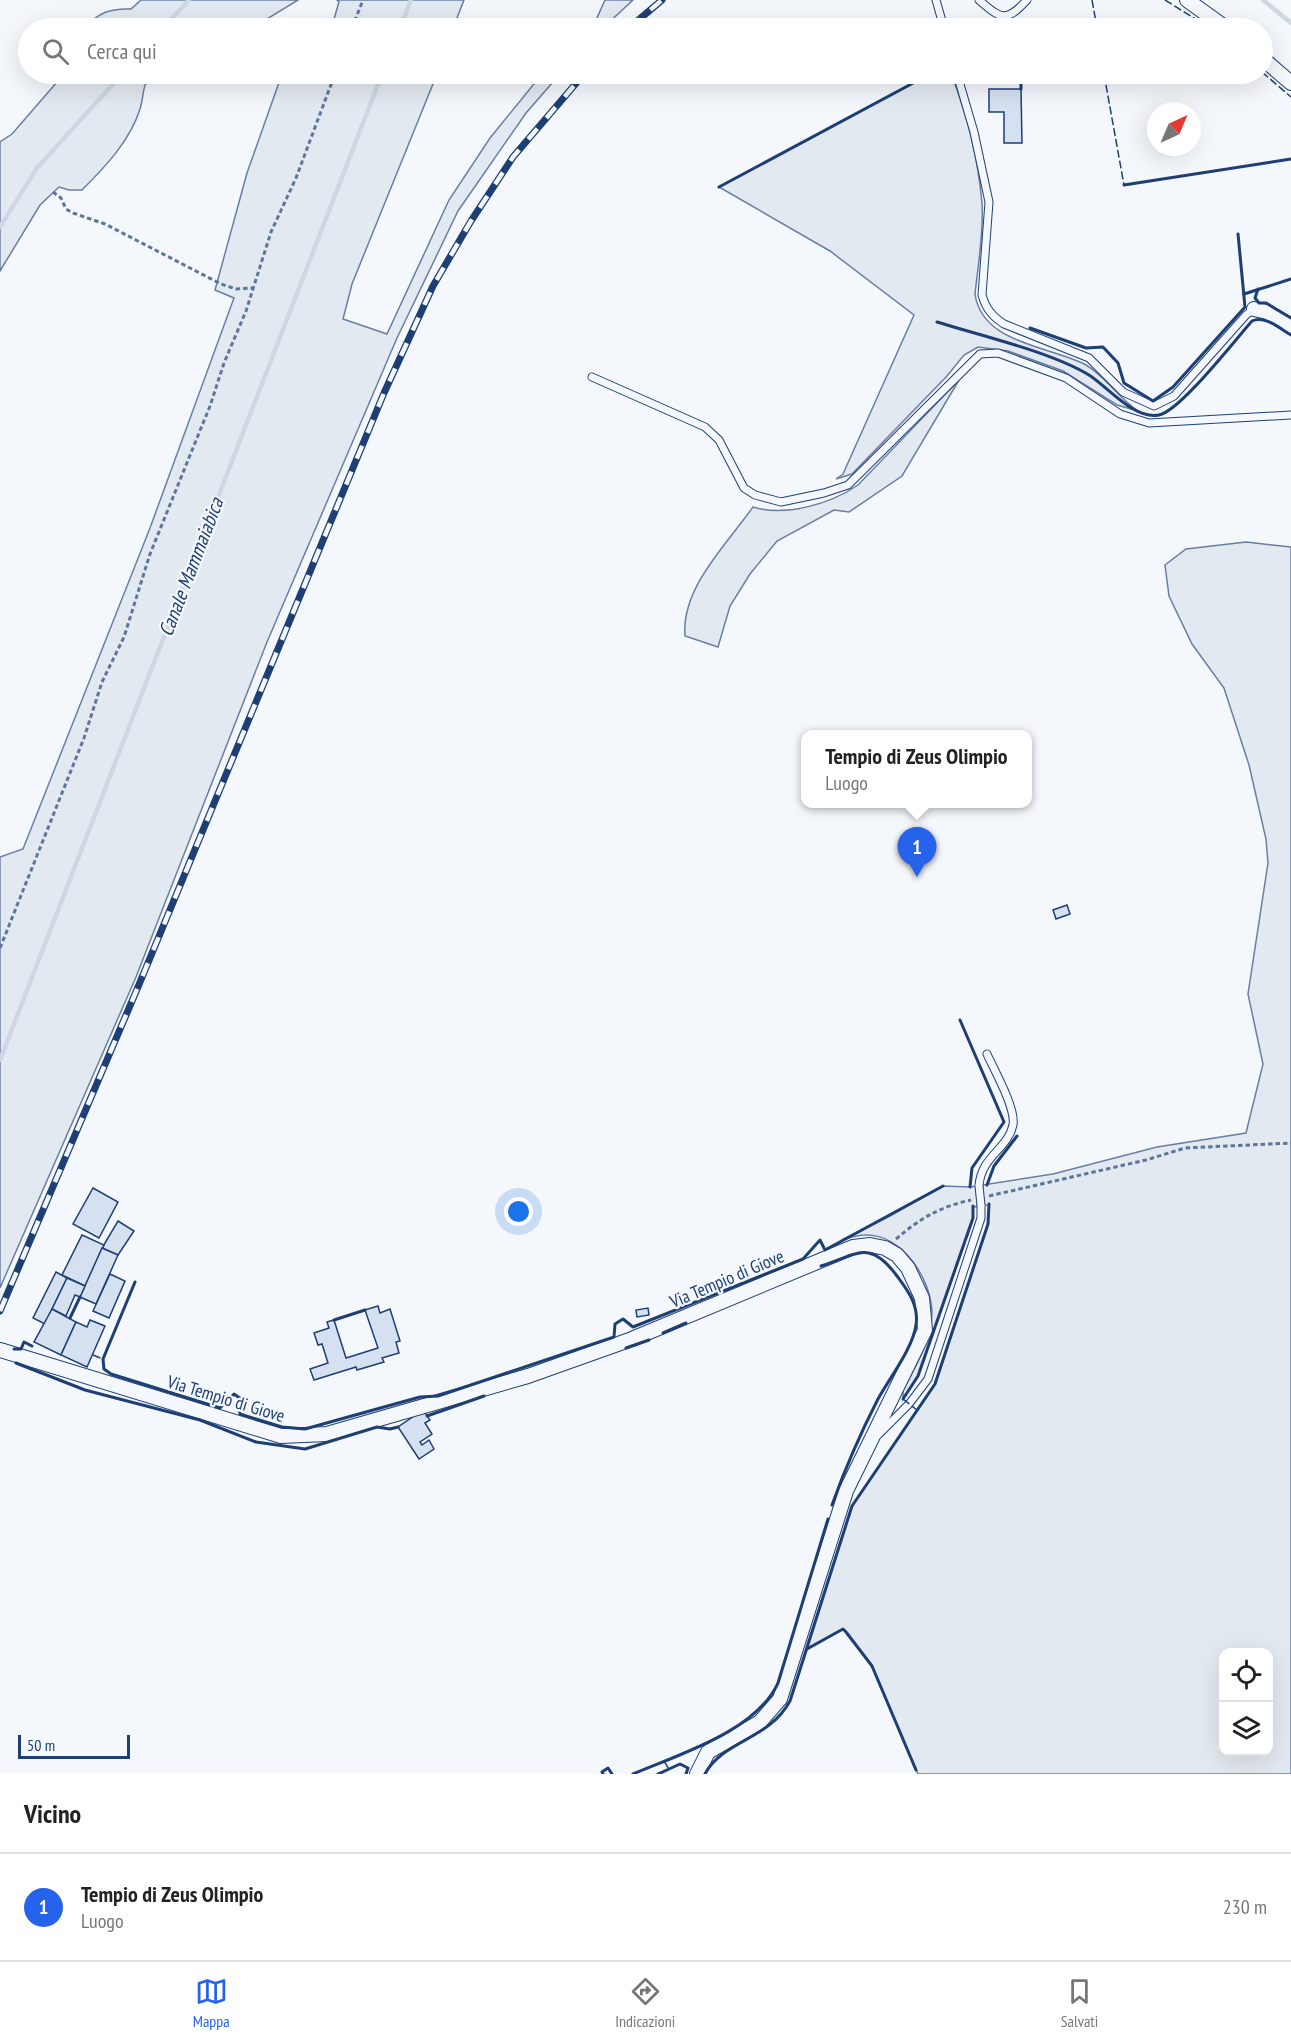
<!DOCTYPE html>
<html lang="it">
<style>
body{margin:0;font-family:"PT Sans Narrow",sans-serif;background:#f2f2f2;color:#222}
.controls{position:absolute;right:18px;bottom:18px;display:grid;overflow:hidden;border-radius:12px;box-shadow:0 6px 24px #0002}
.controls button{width:54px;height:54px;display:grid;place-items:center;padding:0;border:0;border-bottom:2px solid #e0e0e0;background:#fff;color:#222;font:30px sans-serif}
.compass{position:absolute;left:1147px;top:102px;width:54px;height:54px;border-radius:50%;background:#fff;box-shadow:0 6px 24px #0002;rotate:44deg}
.scale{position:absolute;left:18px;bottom:15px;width:112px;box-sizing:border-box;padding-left:6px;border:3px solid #1d3f73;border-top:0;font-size:16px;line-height:21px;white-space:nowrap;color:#1d3f73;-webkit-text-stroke:4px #f4f7fb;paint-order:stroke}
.you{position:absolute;left:519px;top:1212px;width:21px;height:21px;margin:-15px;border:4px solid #fff;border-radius:50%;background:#1a73e8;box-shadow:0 0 0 9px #1a73e833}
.badge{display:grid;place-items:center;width:39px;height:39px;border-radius:50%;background:#2563eb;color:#fff;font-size:20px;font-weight:700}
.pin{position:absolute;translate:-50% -50px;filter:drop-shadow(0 2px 3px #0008)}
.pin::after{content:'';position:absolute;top:32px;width:21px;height:18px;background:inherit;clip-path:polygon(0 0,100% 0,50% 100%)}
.popup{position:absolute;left:801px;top:730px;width:231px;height:78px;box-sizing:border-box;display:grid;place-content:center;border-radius:12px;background:#fff;filter:drop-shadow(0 2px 4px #0005);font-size:20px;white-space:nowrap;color:#767676}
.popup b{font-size:22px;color:#222}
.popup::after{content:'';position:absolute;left:50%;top:100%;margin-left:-12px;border:12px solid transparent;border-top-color:#fff}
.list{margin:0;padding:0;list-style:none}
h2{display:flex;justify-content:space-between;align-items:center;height:78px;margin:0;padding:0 24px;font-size:26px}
h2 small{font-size:20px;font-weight:400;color:#767676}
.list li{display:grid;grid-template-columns:39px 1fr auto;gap:18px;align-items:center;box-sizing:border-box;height:108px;padding:0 24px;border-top:2px solid #e0e0e0}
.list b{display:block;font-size:22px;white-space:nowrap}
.list p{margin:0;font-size:20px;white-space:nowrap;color:#767676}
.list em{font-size:20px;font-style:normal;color:#767676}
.icon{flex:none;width:33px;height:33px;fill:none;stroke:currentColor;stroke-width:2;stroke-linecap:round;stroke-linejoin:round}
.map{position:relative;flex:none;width:1291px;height:1774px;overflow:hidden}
.search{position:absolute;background:#fff;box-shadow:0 6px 24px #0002;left:18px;right:18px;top:18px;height:66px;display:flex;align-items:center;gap:15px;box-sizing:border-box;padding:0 21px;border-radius:33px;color:#767676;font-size:22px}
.sheet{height:186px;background:#fff}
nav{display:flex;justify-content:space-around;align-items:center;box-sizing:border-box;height:84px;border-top:2px solid #e0e0e0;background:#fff;font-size:16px;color:#767676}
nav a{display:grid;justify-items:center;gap:3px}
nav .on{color:#2563eb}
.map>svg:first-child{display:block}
.green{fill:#e3e9f0;stroke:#687fa3;stroke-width:1.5;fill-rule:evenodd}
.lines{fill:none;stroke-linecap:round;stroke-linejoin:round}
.stream{stroke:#cfd7e4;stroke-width:4.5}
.building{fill:#d5e0f0;stroke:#1d3f73;stroke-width:1.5}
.service-casing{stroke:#1d3f73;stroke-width:9}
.minor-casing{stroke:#1d3f73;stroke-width:16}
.path{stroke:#5e769c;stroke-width:3;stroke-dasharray:4.5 3;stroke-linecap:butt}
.service{stroke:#f4f7fb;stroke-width:7}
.minor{stroke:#f4f7fb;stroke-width:14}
.rail-casing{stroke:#1d3f73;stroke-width:7}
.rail{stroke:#f4f7fb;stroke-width:4.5;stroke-dasharray:14;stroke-linecap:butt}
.service-bridge-casing{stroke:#1d3f73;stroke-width:9;stroke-linecap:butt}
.service-bridge{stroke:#f4f7fb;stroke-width:7}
.fence{stroke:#1d3f73;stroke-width:1.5;stroke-dasharray:8 3;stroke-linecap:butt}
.wall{stroke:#1d3f73;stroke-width:3}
.labels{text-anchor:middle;stroke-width:4.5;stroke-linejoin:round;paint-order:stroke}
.street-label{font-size:18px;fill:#1d3f73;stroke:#f4f7fb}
.water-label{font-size:20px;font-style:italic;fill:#1d3f73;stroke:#f4f7fb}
</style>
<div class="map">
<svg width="1291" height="1774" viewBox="0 0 1291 1774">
<rect width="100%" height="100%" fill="#f4f7fb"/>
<!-- green -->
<g class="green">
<path d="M141,0H298L252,28H85C98,13 110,8 131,9Z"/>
<path d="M337,0H464L453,28H321L334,19L339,2Z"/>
<path d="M605,0H633L603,28H587L596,20Z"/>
<path d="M64,74H152C142,84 144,96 140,109C130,141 105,167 82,190H69L59,187L40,205L0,271V142L12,134Z"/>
<path d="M282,74H437L352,284L343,319L387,334L449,200L490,138L542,74H560L526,113L458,211L397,338L267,642L136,977L0,1288V857L23,849L150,528L234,298L215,290L247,173Z"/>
<path d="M930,74H951C967,114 978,159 982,203C984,232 978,265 975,294C982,344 1050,346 1086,365C1105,376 1119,398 1138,411L1117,405L1063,371L1008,351L978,347L964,355L947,376L852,474L836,479L843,474L914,315L830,251L719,187Z"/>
<path d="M959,380L902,476L849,512L834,510L777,541L750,574L730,606L718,647L685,636C681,588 727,544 753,507C786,517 830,504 858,485Z"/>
<path d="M1246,542L1291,547V1774H918L872,1666L846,1632L843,1629L806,1649L852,1506L935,1384L988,1224L989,1205L973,1207V1218L918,1376L903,1399V1390C915,1368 932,1338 932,1312C931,1279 902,1233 864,1235C857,1235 849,1238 842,1240L888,1217L943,1186L970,1187L1053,1174L1157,1147L1246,1133L1263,1064L1248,994L1268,863L1266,839L1249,765L1224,688L1192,644L1169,596L1165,565L1186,549ZM1224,1652H1268V1752H1224Z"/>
</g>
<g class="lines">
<!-- stream -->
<g class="stream">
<path d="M1263,0L1291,23"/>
<path d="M163,28L189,0"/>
<path d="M400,28L411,0"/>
<path d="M0,227L37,168L122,74"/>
<path d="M0,1060L382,74"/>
</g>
</g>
<!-- building -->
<g class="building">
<path d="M989,89H1021L1022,143H1004V112H989Z"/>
<path d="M1067,905L1070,914L1056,919L1053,910Z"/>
<path d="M93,1188L118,1202L99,1238L73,1224Z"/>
<path d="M118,1221L134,1231L118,1255L102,1248Z"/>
<path d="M82,1235L104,1245L85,1286L62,1275Z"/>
<path d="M102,1248L118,1255L96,1304L80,1297Z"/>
<path d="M56,1272L67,1278L45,1324L33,1318Z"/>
<path d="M110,1274L125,1281L109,1318L93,1311Z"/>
<path d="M67,1278L85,1286L80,1297L75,1295L66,1316L52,1309Z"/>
<path d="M378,1306L380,1313L390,1309L400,1341L396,1342L399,1353L382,1358L384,1362L357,1370L356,1367L314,1380L310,1369L328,1363L322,1344L318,1345L314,1333L329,1328L327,1322L334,1320L346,1358L378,1348L365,1310Z"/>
<path d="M648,1308L649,1315L637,1317L636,1310Z"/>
<path d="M52,1309L76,1322L61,1355L34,1342Z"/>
<path d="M90,1320L105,1326L87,1367L61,1355L76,1322L87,1327Z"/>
<path d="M423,1410L430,1420L425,1423L432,1434L420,1442L422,1445L429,1440L434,1449L419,1459L398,1427Z"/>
</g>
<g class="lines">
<!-- service casing -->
<g class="service-casing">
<g id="service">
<path d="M936,0L944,28"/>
<path d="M979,0C1001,19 1006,23 1027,0"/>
<path d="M957,74L974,132L989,202L982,295C986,309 992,316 1004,324L1089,358L1123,392L1154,406L1174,396L1246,315L1254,309"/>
<path d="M592,377L705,427L719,440L744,488L755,495L781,502L824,493L848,485L980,354L998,353L1066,378L1120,414L1149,423L1291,415"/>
<path d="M979,1186C981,1156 1008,1149 1013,1125C1016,1108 994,1070 987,1054"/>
<path d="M879,1434L909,1404L928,1379L981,1218V1205"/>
</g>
</g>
<!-- minor casing -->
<g class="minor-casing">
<g id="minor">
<path d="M1187,0L1226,28"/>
<path d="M1262,58L1291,83"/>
<path d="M1254,309L1267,312L1291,326"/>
<path d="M0,1350L281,1436L327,1434L528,1376L632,1339L853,1247L870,1245L885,1248L897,1255L908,1268L922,1298L925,1330L846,1491L780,1699L760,1722L708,1752L697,1774"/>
</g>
</g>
<!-- path -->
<g class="path">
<path d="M352,28L363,0"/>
<path d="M53,192L61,198L66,209L73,213L105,224L221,284L236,289L254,288"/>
<path d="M0,948L84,738L102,682L124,637L150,554L210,406L224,363L246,311L271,232L296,178L335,74"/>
<path d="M989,1196L1146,1160L1185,1148L1291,1143"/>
<path d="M896,1239C921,1218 939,1207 971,1200"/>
</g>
<!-- service -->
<use href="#service" class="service"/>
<!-- minor -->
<use href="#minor" class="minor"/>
<!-- rail casing -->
<g class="rail-casing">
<g id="rail">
<path d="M629,28L662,0"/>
<path d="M0,1311L138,987L384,393L433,286L471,221L513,157L584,74"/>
</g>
</g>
<!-- rail -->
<use href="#rail" class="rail"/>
<!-- service-bridge casing -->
<g class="service-bridge-casing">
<path id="service-bridge" d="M979,1186L981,1205"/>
</g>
<!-- service-bridge -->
<use href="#service-bridge" class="service-bridge"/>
<!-- fence -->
<g class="fence">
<path d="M1092,0L1097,28"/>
<path d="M1165,0L1210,28"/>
<path d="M1262,72L1291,97"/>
<path d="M1104,74L1124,185"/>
<path d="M93,1355L103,1359"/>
<path d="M903,1399L917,1410"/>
<path d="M664,1761L669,1769"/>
</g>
<!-- wall -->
<g class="wall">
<path d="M1021,74V89"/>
<path d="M1124,185L1291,159"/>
<path d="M719,187L930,74"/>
<path d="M1258,289L1255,298L1259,303H1266L1291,318"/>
<path d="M1244,294L1291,279"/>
<path d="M937,322C982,336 1051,352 1089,375C1108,387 1134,420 1159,415C1180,411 1235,340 1252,321C1265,315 1279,328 1291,335"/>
<path d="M1030,328L1086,348L1103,347L1118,363L1124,383L1153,401L1173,387L1245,307L1238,234"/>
<path d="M960,1020L1004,1122L972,1168L970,1187"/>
<path d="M987,1185L994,1166L1017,1136"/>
<path d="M821,1266C858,1254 870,1239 897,1276C908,1291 919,1305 916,1325C913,1348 889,1379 878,1399C860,1434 845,1469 832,1505"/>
<path d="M135,1282L103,1359L104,1369L111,1374L220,1408L234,1394L241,1399L239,1405L240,1414L282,1427L305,1429L420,1397L438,1396L614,1337L615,1324L623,1319L633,1327L803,1259L820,1240L825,1250L943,1186"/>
<path d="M70,1318L80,1297"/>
<path d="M334,1320L365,1310"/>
<path d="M663,1333L686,1323"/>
<path d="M626,1348L649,1340"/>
<path d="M14,1349H21L24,1342L32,1346"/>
<path d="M16,1363L85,1390L200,1420L256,1442L305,1449L377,1427L390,1429L398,1427"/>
<path d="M903,1399L918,1376L973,1218V1206"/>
<path d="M427,1416L484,1396"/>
<path d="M807,1649L843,1629L846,1632L872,1666L916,1770"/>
<path d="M603,1774L602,1772L608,1768L612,1774"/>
<path d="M633,1774C680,1754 756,1731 778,1683L828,1519"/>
<path d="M658,1774L680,1764L688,1768L686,1774"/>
<path d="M705,1774C722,1741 769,1740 790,1701L852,1506L935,1384L988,1224L989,1204"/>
</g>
</g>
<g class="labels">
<!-- street labels -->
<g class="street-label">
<text transform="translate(727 1279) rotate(-23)" y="6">Via Tempio di Giove</text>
<text transform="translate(226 1399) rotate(17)" y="6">Via Tempio di Giove</text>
</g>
<!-- water labels -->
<g class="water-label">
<text transform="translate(191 567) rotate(-69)" y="7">Canale Mammaiabica</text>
</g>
</g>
</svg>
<div class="controls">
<button><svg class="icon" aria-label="locate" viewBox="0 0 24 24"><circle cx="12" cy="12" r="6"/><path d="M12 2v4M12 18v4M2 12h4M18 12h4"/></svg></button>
<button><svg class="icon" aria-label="layers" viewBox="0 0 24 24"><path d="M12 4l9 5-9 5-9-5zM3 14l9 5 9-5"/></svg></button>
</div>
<svg class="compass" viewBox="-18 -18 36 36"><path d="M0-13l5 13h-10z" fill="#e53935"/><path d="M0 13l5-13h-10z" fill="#767676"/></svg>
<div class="scale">50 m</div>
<div class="you"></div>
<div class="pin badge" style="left:917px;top:877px">1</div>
<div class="popup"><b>Tempio di Zeus Olimpio</b>Luogo</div>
<div class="search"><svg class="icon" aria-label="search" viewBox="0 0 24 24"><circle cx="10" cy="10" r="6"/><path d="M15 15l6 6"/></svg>Cerca qui</div>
</div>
<section class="sheet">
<h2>Vicino<small></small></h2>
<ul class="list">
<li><span class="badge">1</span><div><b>Tempio di Zeus Olimpio</b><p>Luogo</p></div><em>230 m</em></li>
</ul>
</section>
<nav>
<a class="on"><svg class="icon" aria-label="map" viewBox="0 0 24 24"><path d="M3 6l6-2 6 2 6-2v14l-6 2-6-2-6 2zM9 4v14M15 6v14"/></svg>Mappa</a>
<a><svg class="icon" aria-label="directions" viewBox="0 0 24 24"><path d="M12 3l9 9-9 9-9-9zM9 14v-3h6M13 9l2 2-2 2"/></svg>Indicazioni</a>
<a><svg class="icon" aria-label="saved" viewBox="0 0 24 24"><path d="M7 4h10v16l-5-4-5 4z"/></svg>Salvati</a>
</nav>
